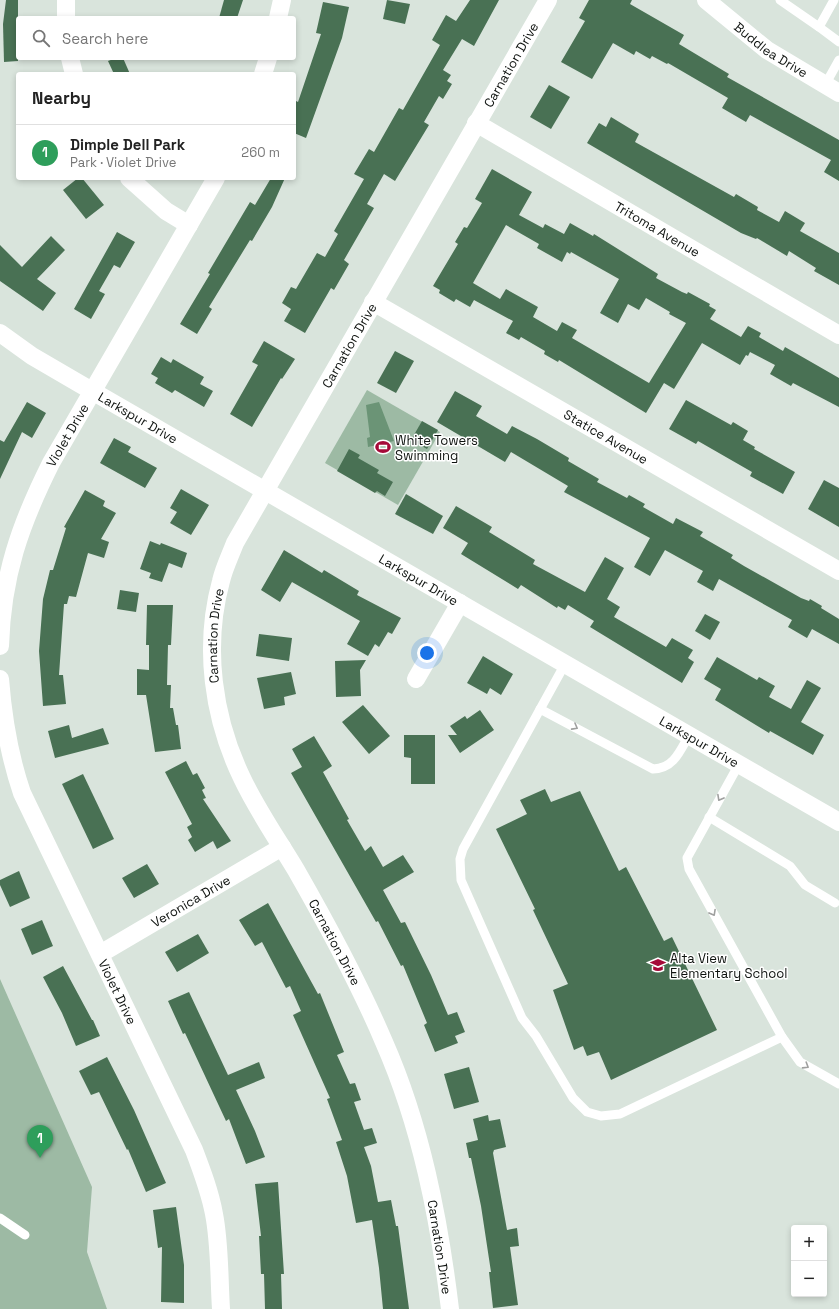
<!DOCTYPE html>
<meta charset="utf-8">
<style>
body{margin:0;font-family:"Space Grotesk",sans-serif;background:#f2f2f2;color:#222}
.controls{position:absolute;right:12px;bottom:12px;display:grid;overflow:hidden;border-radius:4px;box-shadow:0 2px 6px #0003}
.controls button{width:36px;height:36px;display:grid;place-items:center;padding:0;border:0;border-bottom:1px solid #e0e0e0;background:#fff;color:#222;font:20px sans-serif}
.you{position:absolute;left:427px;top:653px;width:14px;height:14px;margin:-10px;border:3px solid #fff;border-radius:50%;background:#1a73e8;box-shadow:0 0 0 6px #1a73e833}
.badge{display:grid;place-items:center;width:26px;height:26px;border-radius:50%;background:#111827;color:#fff;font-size:13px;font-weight:700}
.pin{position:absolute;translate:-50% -33px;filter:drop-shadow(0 1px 2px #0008)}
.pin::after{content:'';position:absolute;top:21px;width:14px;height:12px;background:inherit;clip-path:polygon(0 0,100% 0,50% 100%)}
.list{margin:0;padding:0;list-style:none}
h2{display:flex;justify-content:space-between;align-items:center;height:52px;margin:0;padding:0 16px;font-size:17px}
h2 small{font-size:13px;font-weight:400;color:#767676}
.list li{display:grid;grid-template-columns:26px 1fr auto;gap:12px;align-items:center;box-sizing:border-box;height:56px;padding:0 16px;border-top:1px solid #e0e0e0}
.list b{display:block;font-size:15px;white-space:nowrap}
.list p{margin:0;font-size:13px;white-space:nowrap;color:#767676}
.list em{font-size:13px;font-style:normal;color:#767676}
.icon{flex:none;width:22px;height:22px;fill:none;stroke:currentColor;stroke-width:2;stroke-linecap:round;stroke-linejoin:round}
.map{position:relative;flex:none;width:839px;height:1309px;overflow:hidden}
.search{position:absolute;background:#fff;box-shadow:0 2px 6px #0003;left:16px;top:16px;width:280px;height:44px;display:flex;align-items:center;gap:10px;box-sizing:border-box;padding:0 14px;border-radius:4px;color:#767676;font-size:15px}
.panel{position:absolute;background:#fff;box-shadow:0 2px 6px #0003;left:16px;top:72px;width:280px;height:108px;border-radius:4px}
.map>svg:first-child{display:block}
.green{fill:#9dbaa4}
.water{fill:#6b9476}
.building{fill:#497154;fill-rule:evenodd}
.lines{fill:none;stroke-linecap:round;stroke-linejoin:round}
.lane{stroke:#fff;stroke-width:9}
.street{stroke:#fff;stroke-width:18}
.oneway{stroke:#9fa09f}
.labels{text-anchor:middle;stroke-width:3;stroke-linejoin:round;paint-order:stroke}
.street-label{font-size:13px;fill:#0e120f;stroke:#fff}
.poi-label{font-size:13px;fill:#0e120f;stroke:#fff;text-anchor:start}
</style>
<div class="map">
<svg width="839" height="1309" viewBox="0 0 839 1309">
<rect width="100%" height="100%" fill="#d9e4dc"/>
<!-- green -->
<g class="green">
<path d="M367,390L440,432L398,505L325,463Z"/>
<path d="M0,979L92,1187L87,1252L107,1309H0Z"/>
</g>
<!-- water -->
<path class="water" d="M379,402L394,441L368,447L367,438L370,437L366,405Z"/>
<!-- building -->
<g class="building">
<path d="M6,0H18V61L4,62L3,24Z"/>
<path d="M224,0H243L237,18H219Z"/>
<path d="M387,0L410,4L405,24L383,19Z"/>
<path d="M470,0H499L474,46L462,39L443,70L451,75L447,81L452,84L443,99L439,96L424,122L429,125L395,181L384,174L367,204L374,208L344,260L349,264L334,290L331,288L305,333L284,321L291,309L282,303L291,287L296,289L317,253L325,257L338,234L334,231L364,179L354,174L369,149L374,152L399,108L403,110L440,45L432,40L446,15L456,21Z"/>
<path d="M589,0H632L630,4L684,35L679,44L729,74L727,77L839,140V181L824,172L831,160L750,115L746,122L722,108L728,98L668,63L667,64L652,56L650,59L636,51L634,55L613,43L592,79L561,62L585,21L579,18Z"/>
<path d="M323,2L349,7L342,38L306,138L294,133V100L298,102L321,34L316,33Z"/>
<path d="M116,58H123L130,74H114L108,61Z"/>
<path d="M549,85L570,97L551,129L530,117Z"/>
<path d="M611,117L639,134L635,142L734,197L736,194L758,207L757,210L779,222L785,211L805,223L800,231L839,253V285L814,271L816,268L789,251L787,256L757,238L756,239L741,233L587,143L599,123L606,127Z"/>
<path d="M492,169L532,192L519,215L543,228L545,224L564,234L570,223L593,236L594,234L658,274L656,278L682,292L687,294L688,292L710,304L709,306L716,310L710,319L741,337L748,326L761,333L759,337L783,351L785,347L839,378V407L793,383L791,386L770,374L775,365L750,352L748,356L746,355L740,365L702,343L674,389L664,383L646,413L559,360L558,362L544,354L545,351L521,337L519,340L506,333L513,321L474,300L470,307L456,299L454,302L439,293L440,290L433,286L458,244L455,242L464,227L467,228L482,203L475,199ZM506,225L539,244L537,248L562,262L567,252L570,254L571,252L619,279L600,313L618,323L628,304L639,310L646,298L670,312L669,314L686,323L649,383L572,338L577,330L562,322L557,331L533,317L538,307L506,289L500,299L473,283Z"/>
<path d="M78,178H82L104,205L86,219L63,190Z"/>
<path d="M271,178H285L272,207L252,241L250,240L209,307L212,309L197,334L180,324L210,274L208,273L250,202L255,205Z"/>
<path d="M117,232L135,242L120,268L114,265L99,291L105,294L91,319L74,309Z"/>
<path d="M51,236L65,250L37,279L56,293L43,311L0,281V245L22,267Z"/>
<path d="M264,341L295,359L282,379L281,378L252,427L230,414L258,365L252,362Z"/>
<path d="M395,351L414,361L396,393L377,383Z"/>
<path d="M161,357L171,363L173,359L204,377L200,384L213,391L204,407L175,390L172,393L155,383L158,378L151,374Z"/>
<path d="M455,391L482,406L476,416L507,434L512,426L537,439L569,458L568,461L599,479L597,482L627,498L629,495L645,504L643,507L673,524L676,518L703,532L700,536L733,555L731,558L744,566L801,598L809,601L810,599L822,606L821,608L839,619V644L812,629L807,638L788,627L792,620L719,579L713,591L697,582L703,571L665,550L650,576L634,567L650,538L564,492L568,486L511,452L505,462L437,422Z"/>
<path d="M686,400L731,425L733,422L748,431L743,440L755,447L754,449L795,472L783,494L750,476L752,472L698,441L696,444L669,429Z"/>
<path d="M27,402L46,413L32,438L22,432L0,479V440L4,442Z"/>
<path d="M422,421L438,430L427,449L411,440Z"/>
<path d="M114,438L131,447L128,452L157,468L145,488L100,463Z"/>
<path d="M349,449L360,455L358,458L379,470L377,473L393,482L385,496L377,491L375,493L337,471Z"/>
<path d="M824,480L839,488V527L808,509Z"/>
<path d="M181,489L209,505L191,535L170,523L177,512L170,508Z"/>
<path d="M85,490L105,501L103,506L116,513L101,539L109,542L104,558L88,553L76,597L69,596L67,604H64L59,675H63L66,704L43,706L39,651L43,599L50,570H53L66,528L64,527Z"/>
<path d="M406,494L443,516L433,534L395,514Z"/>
<path d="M456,506L492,527L489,532L535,560L533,564L585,592L605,557L624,568L607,599L620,607L614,617L666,647L672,638L693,650L688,658L694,662L682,683L590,627L594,621L568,605L565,610L558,606L557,608L521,585L518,589L461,554L468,543L443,528Z"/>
<path d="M150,541L160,545L161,543L187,553L182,568L169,563L162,582L149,578L151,573L140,569Z"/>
<path d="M284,550L322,573L324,570L359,591L357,595L401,618L392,634L388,632L379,647L375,644L368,656L347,644L360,621L292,582L280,602L261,590Z"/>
<path d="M120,590L139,593L136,612L117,609Z"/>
<path d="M147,605H173L171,645H168L167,685H171L170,708H173L176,725H178L181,749L155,752L146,695H137V669L149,670V645H146Z"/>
<path d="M705,614L720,622L710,640L695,631Z"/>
<path d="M259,634L292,638L289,661L256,656Z"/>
<path d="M483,656L513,674L501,695L490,688L487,694L467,683Z"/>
<path d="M717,657L757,680L759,677L775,686L769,697L791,709L807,680L821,688L801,722L824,735L813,755L770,731L769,733L715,700L721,689L704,679Z"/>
<path d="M366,660L360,670L361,696L336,697L335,661Z"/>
<path d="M291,672L296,694L284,697L285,705L264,709L257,678Z"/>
<path d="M363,705L390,736L369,754L342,722Z"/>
<path d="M480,710L494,730L460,753L448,735H457L450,726L465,716L467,719Z"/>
<path d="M69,725L72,738L103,728L109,744L55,758L48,731Z"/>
<path d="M404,735H435V784H411V758L404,757Z"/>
<path d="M314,736L332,766L323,772L349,819L347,820L365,851L371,846L383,867L403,855L414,872L383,890L401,923L405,922L431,975L448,1015L457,1012L465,1032L455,1036L458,1043L435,1052L424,1025L427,1023L403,965L401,966L378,921L376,922L291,773L302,767L292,749Z"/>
<path d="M186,761L193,775L197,773L205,788L202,790L206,798L203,799L231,841L217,849L213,841L195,852L188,840L192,837L187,827L192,824L165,772Z"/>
<path d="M83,774L114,839L93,849L62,784Z"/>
<path d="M545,789L551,802L580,791L619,871L626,867L664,941L672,937L717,1030L611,1080L599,1052L587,1056L583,1046L574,1050L553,990L568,984L533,910L535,909L496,829L527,814L520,800Z"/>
<path d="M147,864L159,884L134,898L122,878Z"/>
<path d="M19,871L30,898L10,907L0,885V880Z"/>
<path d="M268,903L318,994L320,993L344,1052L337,1055L350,1084L355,1083L361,1100L354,1102L364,1130L372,1128L377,1143L364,1147L371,1166L378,1202L391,1200L396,1226H398L409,1309H383L379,1268L372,1220L356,1223L347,1176L336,1142L342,1140L327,1099L330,1098L293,1015L301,1011L290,986L286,988L262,942L255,946L239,920Z"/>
<path d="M42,920L53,946L32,955L21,929Z"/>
<path d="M198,934L209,953L177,972L165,952Z"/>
<path d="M63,966L92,1020H93L100,1036L76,1046L62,1013L43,977Z"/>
<path d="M189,992L228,1075L259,1062L265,1078L236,1090L255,1131L265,1157L246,1164L229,1119L226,1121L185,1033L183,1034L168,1001Z"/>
<path d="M107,1057L134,1110L166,1183L146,1192L128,1149L127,1150L99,1092L91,1095L79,1071Z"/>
<path d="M469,1067L479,1102L454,1109L444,1074Z"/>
<path d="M488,1115L489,1121L500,1119L506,1147L494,1150L493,1153L507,1230L517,1228L519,1246L510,1247L518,1305L493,1308L489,1272H491L481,1206L471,1158H469L466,1143L478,1140L473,1119Z"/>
<path d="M278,1182L284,1274H281L282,1309H265L264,1274H261L259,1236H261L255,1184Z"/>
<path d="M176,1207L184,1265V1303L161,1302L162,1247L158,1248L153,1210Z"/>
</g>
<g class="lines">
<!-- lane -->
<g class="lane">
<path d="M780,0L819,27L834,0"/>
<path d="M819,27L839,42"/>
<path d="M825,85L839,60"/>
<path d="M565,664L463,849L460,859L461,880L522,1018L536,1036L573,1098L587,1112L601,1116L620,1114L782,1037"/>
<path d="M540,709L653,769C674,768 680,751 689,735"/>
<path d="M739,764L687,858L689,869L782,1037L800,1062L839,1084"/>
<path d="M709,817L790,866L805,885L835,903"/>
<path d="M0,1218L25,1235"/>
</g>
<!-- street -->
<g class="street">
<path id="s1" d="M706,0L767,50L839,93"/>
<path d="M66,18V0"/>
<path d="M278,18L282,0"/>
<path d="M70,58L74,74"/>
<path d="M263,74L268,58"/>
<path id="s2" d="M476,123L839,335"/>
<path d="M129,178L166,211L189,225"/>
<path id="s3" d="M373,302L839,571"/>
<path id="s4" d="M0,333L32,356L80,384L839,822"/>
<path id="s5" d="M0,646C2,576 20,525 51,463L216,178"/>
<path id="s6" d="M0,679C3,718 9,755 22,793L194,1150C202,1171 210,1192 214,1214C220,1245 219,1278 221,1309"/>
<path d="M416,679L460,603"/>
<path id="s7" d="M100,954L282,847"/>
<path id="s8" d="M450,1309C439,1218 421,1126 384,1042C359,983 328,926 296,870C278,840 257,810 242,778C213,718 203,647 221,581C224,568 230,556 235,543L548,0"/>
</g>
</g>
<!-- one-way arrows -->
<defs><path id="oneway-chevron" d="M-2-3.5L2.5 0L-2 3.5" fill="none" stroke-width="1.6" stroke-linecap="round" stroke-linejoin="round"/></defs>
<g class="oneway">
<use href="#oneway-chevron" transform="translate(575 727) rotate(29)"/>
<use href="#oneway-chevron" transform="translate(720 798) rotate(119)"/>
<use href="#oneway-chevron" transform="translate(713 913) rotate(61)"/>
<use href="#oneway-chevron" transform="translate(806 1066) rotate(32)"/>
</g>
<!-- icons -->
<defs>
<g id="stadium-bare" transform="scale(1.2)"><path d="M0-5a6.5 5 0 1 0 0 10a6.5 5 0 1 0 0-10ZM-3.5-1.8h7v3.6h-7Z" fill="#a50938" stroke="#fff" stroke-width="2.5" paint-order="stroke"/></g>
<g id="school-bare" transform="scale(1.2)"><path d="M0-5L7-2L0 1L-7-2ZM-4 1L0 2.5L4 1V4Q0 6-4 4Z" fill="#a50938" stroke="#fff" stroke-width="2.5" paint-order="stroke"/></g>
</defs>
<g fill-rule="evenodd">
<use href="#stadium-bare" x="383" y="447"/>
<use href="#school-bare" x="658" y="965"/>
</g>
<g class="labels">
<!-- street labels -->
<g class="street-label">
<text dy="5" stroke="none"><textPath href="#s1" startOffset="82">Buddlea Drive</textPath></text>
<text dy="5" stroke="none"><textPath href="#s8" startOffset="1371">Carnation Drive</textPath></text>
<text dy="5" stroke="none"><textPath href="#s2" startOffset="210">Tritoma Avenue</textPath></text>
<text dy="5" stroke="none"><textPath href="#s8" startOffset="1047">Carnation Drive</textPath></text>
<text dy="5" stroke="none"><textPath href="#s4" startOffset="162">Larkspur Drive</textPath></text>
<text dy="5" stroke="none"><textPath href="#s5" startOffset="224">Violet Drive</textPath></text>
<text dy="5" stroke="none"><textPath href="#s3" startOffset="269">Statice Avenue</textPath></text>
<text dy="5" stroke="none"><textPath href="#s4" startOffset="486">Larkspur Drive</textPath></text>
<text dy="5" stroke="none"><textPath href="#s8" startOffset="723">Carnation Drive</textPath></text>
<text dy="5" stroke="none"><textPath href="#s4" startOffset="810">Larkspur Drive</textPath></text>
<text dy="5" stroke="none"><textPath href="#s7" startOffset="105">Veronica Drive</textPath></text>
<text transform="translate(335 942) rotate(62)" y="5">Carnation Drive</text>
<text dy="5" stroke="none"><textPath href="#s6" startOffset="337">Violet Drive</textPath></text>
<text transform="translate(440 1247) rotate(81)" y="5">Carnation Drive</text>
</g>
<!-- poi labels -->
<g class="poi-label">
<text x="395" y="445">White Towers<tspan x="395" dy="15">Swimming</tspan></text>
<text x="670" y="963">Alta View<tspan x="670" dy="15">Elementary School</tspan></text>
</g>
</g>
</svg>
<div class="controls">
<button>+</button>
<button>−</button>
</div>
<div class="you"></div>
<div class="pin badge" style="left:40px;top:1158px;background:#2e9e5b">1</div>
<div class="search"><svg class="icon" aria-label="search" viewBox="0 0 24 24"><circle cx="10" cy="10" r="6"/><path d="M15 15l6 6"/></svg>Search here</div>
<section class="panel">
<h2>Nearby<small></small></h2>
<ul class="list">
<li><span class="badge" style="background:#2e9e5b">1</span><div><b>Dimple Dell Park</b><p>Park · Violet Drive</p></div><em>260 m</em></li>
</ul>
</section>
</div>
